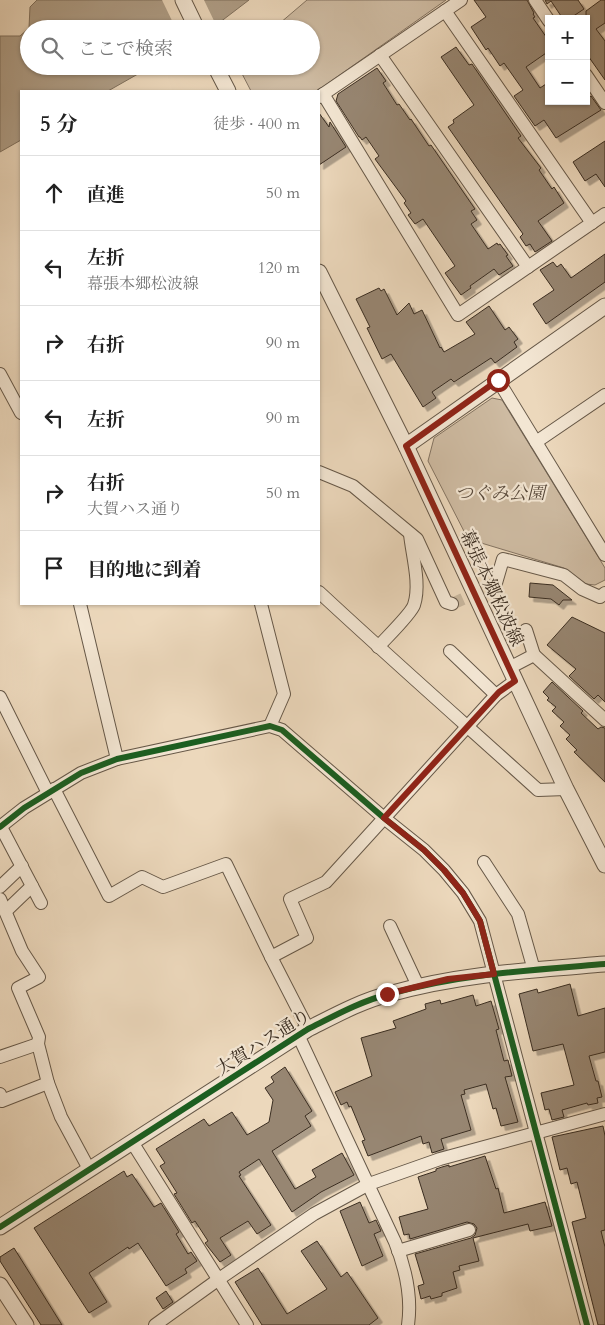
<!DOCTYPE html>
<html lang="ja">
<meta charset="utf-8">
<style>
body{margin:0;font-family:Cardo,"Noto Serif JP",serif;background:#f2f2f2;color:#222}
.controls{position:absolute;right:15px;top:15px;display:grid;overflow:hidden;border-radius:0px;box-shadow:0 1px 4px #0004}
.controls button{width:45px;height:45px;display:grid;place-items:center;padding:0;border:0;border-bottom:1px solid #e0e0e0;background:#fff;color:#222;font:25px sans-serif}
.stop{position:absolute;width:15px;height:15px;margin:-11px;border:4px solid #8f2418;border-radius:50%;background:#fff}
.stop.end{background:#8f2418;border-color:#fff;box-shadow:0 1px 5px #0008}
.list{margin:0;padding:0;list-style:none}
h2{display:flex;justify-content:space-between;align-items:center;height:65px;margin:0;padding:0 20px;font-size:21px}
h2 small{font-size:16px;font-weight:400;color:#767676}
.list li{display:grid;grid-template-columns:32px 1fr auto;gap:15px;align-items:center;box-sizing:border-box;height:75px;padding:0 20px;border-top:1px solid #e0e0e0}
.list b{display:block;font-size:19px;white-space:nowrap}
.list p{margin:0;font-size:16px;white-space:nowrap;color:#767676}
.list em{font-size:16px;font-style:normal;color:#767676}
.icon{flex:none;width:28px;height:28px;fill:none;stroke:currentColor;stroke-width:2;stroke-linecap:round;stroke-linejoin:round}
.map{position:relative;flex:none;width:605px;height:1325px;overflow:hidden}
.search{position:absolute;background:#fff;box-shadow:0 1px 4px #0004;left:20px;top:20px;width:300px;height:55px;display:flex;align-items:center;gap:12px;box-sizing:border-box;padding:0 18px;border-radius:28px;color:#767676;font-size:19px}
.panel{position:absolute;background:#fff;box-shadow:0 1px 4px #0004;left:20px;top:90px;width:300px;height:515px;border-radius:0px}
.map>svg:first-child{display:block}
.green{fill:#cebba2;stroke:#847462}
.water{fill:#af9e87;stroke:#80715e}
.pier{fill:#ecd8bc}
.building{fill:#978672;stroke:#3a2d21;filter:url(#shadow)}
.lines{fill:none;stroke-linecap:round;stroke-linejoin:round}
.minor-tunnel{stroke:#c8b69d;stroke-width:12;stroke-dasharray:12 6;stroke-linecap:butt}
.minor-casing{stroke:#665848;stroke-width:14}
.tertiary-casing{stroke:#665848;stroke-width:17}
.minor{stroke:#f3e6d3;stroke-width:12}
.tertiary{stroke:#f3e6d3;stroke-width:15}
.cycleway-casing{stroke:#f3e6d3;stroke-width:9}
.cycleway{stroke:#1b5e20;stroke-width:6}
.route{stroke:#8f2418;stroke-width:6}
.labels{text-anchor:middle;stroke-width:4.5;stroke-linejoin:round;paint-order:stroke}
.park-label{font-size:18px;font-style:italic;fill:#58493b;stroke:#f3e6d3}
.street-label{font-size:18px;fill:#3a2d21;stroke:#f3e6d3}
</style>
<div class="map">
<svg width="605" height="1325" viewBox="0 0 605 1325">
<defs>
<filter id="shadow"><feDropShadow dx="4.5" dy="4.5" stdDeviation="0" flood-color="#0004"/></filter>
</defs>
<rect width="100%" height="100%" fill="#ecd8bc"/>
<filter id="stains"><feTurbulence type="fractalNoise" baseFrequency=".004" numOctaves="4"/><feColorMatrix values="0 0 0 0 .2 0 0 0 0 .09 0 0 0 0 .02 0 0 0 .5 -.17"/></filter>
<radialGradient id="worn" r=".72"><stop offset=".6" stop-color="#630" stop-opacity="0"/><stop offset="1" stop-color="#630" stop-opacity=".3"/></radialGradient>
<!-- green -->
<g class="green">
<path d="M307,0H446L317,91H251L238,66H311V29H273Z"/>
<path d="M492,398L502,400L605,568V580L595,585L586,584L564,568L468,539L428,461L434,438Z"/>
</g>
<!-- water -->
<path class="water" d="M37,0H249L211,29H29V66H152L108,91H21V140L0,152V36H20L29,28L30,7Z"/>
<!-- pier -->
<path class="pier" d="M162,0H204L217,27L215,29H176Z"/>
<!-- building -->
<g class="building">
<path d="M474,0H527L534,13L533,14L535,17L533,18L549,41V51L526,67L540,88L549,82V101H586V99L591,96L601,110L556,138L544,120L535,126L514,96L523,90L504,63L500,66L488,48L486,50L471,27L486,17Z"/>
<path d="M545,0H578L584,9L569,19H563L551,1L547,4Z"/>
<path d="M601,0H605V23L596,29L605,41V80L586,53V11Z"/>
<path d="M456,47L469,65L472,64L521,136L518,138L541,168L539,170L552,189L554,187L564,203L538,221L552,241L535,252L530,244L526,246L520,237L523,234L448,127L454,123L453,120L474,105L441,57Z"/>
<path d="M377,68L386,81L383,83L397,105L399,104L410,120L411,119L429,146L431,145L475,209L471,211L477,220L471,224L488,249L497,243L498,245L500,244L508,255L506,256L513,266L499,275L494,269L470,286L471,288L461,295L445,273L455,266L423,219L415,224L408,215L411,213L404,203L406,201L375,159L379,156L366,137L362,140L360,137H359L336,101L338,94Z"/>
<path d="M319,113L329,127L330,122L346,147L319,165Z"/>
<path d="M605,141V187L596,174L585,181L573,162Z"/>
<path d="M605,254V282L546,324L533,304L554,290L540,270L553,262L557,267L561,264L571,278Z"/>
<path d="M379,288L381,291L384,289L397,315L409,303L414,314L422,310L440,348L441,347L444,352L475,334L466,322L489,306L505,330L509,327L518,339L514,342L517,347L495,363L491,358L454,382L451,379L432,392L436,398L423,407L391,354L382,359L367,328L370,327L356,299Z"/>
<path d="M530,583L553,585L572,600H563L559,605L551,599L529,597Z"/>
<path d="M572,617L605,633V702L598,695L594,699L569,676L576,669L547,645Z"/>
<path d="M552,682L583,711L581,713L598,729L601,727L605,728V782L574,752L577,750L566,739L570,735L560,726L564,722L552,711L556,707L547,700L549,698L543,692Z"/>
<path d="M570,984L578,1016L605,1008V1052L589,1056L596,1081H598L602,1097L597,1098L598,1103L588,1105L587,1103L562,1110L564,1117L552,1120L549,1109L545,1110L541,1093L574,1085L563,1044L533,1051L519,994L537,989L538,993Z"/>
<path d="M473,995L476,1006L491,1001L499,1029L496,1030L504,1061L508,1060L512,1076L505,1077L518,1122L501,1126L496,1108L493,1109L486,1084L464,1090L465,1094L461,1095L471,1130L441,1139L444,1149L432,1153L429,1142L423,1144L421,1136L368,1156L362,1141L365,1140L351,1106L349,1107L347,1102L341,1105L335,1092L372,1076L361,1038L396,1028L393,1021L426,1009L425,1004L440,1000L441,1004Z"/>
<path d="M285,1067L312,1111L305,1116L311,1126L272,1151L295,1189L316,1177L312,1170L342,1153L354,1175L321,1192L292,1212L259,1159L239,1172L241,1175L239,1176L271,1225L257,1234L248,1221L220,1238L231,1255L220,1262L205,1243L208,1241L195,1221L192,1223L174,1194L177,1193L160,1166L165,1163L156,1149L204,1119L209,1126L232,1112L247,1135L269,1122L273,1100L265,1088L274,1082L271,1077Z"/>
<path d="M603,1126L605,1136V1230L601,1231L605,1247V1325H598L572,1222L586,1218L577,1182L571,1184L567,1168L560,1170L552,1137Z"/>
<path d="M485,1156L496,1189L498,1188L504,1213L545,1202L552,1226L530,1231L528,1224L473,1238L479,1261L459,1266L460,1270L453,1272L457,1288L442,1293V1296L431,1299L430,1296L421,1299L418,1286L424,1284L415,1254L471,1238L475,1235L477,1228L474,1224L467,1222L410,1239L409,1234L404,1235L399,1217L428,1209L418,1177L436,1171V1169L442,1167L449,1165V1167Z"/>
<path d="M124,1171L127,1177L132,1174L154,1207L161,1203L179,1232L176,1234L188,1254L191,1252L197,1261L185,1269L187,1273L166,1286L138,1243L129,1249L128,1247L89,1273L107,1302L89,1313L34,1228Z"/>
<path d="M360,1202L369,1223L376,1220L381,1231L374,1234L383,1256L362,1266L340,1211Z"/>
<path d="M317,1241L341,1277L347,1272L378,1318L369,1325H262L235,1282L258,1268L287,1314L327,1289L301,1251Z"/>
<path d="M14,1248L62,1325H41L0,1261V1257Z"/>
<path d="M166,1291L173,1302L163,1309L156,1298Z"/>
</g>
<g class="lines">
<!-- minor-tunnel -->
<path class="minor-tunnel" d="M452,604L492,586"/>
<!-- minor casing -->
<g class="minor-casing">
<g id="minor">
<path d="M535,0L549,21"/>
<path d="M445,11L592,223"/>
<path d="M380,55L528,267"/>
<path d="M586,75L605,103"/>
<path d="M323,94L458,315L605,214"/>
<path d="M319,97L461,0"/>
<path d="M0,374L21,413"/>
<path d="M498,380L605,555"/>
<path d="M536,442L605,395"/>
<path d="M319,472L353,486L417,539L446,602L452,604"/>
<path d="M492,586L496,583L503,559L564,575L582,589L600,597L605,593"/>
<path d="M319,592C391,659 465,724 538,790L566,789"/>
<path d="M80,604L117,759"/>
<path d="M261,604L284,694L270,726"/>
<path d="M526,630L534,655"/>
<path d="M378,647C386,638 411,614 414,605C421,584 412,555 410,534"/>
<path d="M450,651L496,695"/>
<path d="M509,668L534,655L605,720"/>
<path d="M0,697L48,793"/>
<path d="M54,789L109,896L142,877L163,887L226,864L271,957L308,1029"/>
<path d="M0,827L24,808L81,773L117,759L270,726L282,730L384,818L424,850L444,870L463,893L480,921L587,1325"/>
<path d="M1,827L41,903"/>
<path d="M484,862L518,914L534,970"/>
<path d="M0,887L22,866"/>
<path d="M0,899L22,951L39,977L18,988L39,1037L38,1044L48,1083L61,1117L89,1169"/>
<path d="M6,911L32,886"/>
<path d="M390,926L418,986"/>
<path d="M271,957L307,938L290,899L326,882L496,695L515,681"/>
<path d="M299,1037L395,1242C405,1267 412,1297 408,1325"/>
<path d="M0,1057L38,1044"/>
<path d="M0,1094L2,1101L48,1083"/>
<path d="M132,1142L247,1325"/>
<path d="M398,1251L469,1230"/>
<path d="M155,1325L219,1279L314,1214L369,1184L440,1159L605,1114"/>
</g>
</g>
<!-- tertiary casing -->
<g class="tertiary-casing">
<g id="tertiary">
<path d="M183,0L197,29"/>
<path d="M215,66L228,91"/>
<path d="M319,272L406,446L566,789L605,865"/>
<path d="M406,446L605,306"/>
<path d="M0,1227L308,1029C334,1016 361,1001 389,994C459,974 532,970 605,964"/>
<path d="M0,1285L26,1325"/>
</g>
</g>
<!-- minor -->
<use href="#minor" class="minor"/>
<!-- tertiary -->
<use href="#tertiary" class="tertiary"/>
<!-- cycleway casing -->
<g class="cycleway-casing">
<g id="cycleway">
<path d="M0,827L24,808L81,773L117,759L270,726L282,730L384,818L424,850L444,870L463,893L480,921L587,1325"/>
<path d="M0,1227L308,1029C334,1016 361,1001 389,994C459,974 532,970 605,964"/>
</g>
</g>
<!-- cycleway -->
<use href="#cycleway" class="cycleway"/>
</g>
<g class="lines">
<!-- route -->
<path class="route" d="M387,994L448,979L494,974L480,921L463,893L444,870L424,850L384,818L499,692L515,681L406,446L498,380"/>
</g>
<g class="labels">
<!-- park labels -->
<g class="park-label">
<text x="500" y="499">つぐみ公園</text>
</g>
<!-- street labels -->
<g class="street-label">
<text transform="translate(492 588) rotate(65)" y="6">幕張本郷松波線</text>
<text transform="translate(263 1042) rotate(-32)" y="6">大賀ハス通り</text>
</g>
</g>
<rect width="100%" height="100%" filter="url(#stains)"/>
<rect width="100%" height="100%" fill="url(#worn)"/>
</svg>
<div class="controls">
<button>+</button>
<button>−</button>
</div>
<div class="stop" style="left:498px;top:380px"></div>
<div class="stop end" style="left:387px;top:994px"></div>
<div class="search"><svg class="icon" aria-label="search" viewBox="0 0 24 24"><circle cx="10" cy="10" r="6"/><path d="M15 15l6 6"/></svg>ここで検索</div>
<section class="panel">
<h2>5 分<small>徒歩 · 400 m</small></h2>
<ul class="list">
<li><svg class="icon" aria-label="ahead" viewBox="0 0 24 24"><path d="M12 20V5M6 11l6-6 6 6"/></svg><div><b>直進</b></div><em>50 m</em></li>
<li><svg class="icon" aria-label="left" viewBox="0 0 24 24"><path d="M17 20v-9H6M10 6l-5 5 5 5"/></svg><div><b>左折</b><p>幕張本郷松波線</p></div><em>120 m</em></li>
<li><svg class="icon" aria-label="right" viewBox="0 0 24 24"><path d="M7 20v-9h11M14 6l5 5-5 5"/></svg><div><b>右折</b></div><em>90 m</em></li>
<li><svg class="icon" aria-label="left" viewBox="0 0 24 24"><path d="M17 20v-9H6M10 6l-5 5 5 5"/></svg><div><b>左折</b></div><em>90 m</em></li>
<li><svg class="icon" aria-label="right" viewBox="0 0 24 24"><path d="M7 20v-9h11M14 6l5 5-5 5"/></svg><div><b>右折</b><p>大賀ハス通り</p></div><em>50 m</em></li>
<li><svg class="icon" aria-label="arrive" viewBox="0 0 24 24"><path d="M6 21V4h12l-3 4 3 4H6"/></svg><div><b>目的地に到着</b></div></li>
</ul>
</section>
</div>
